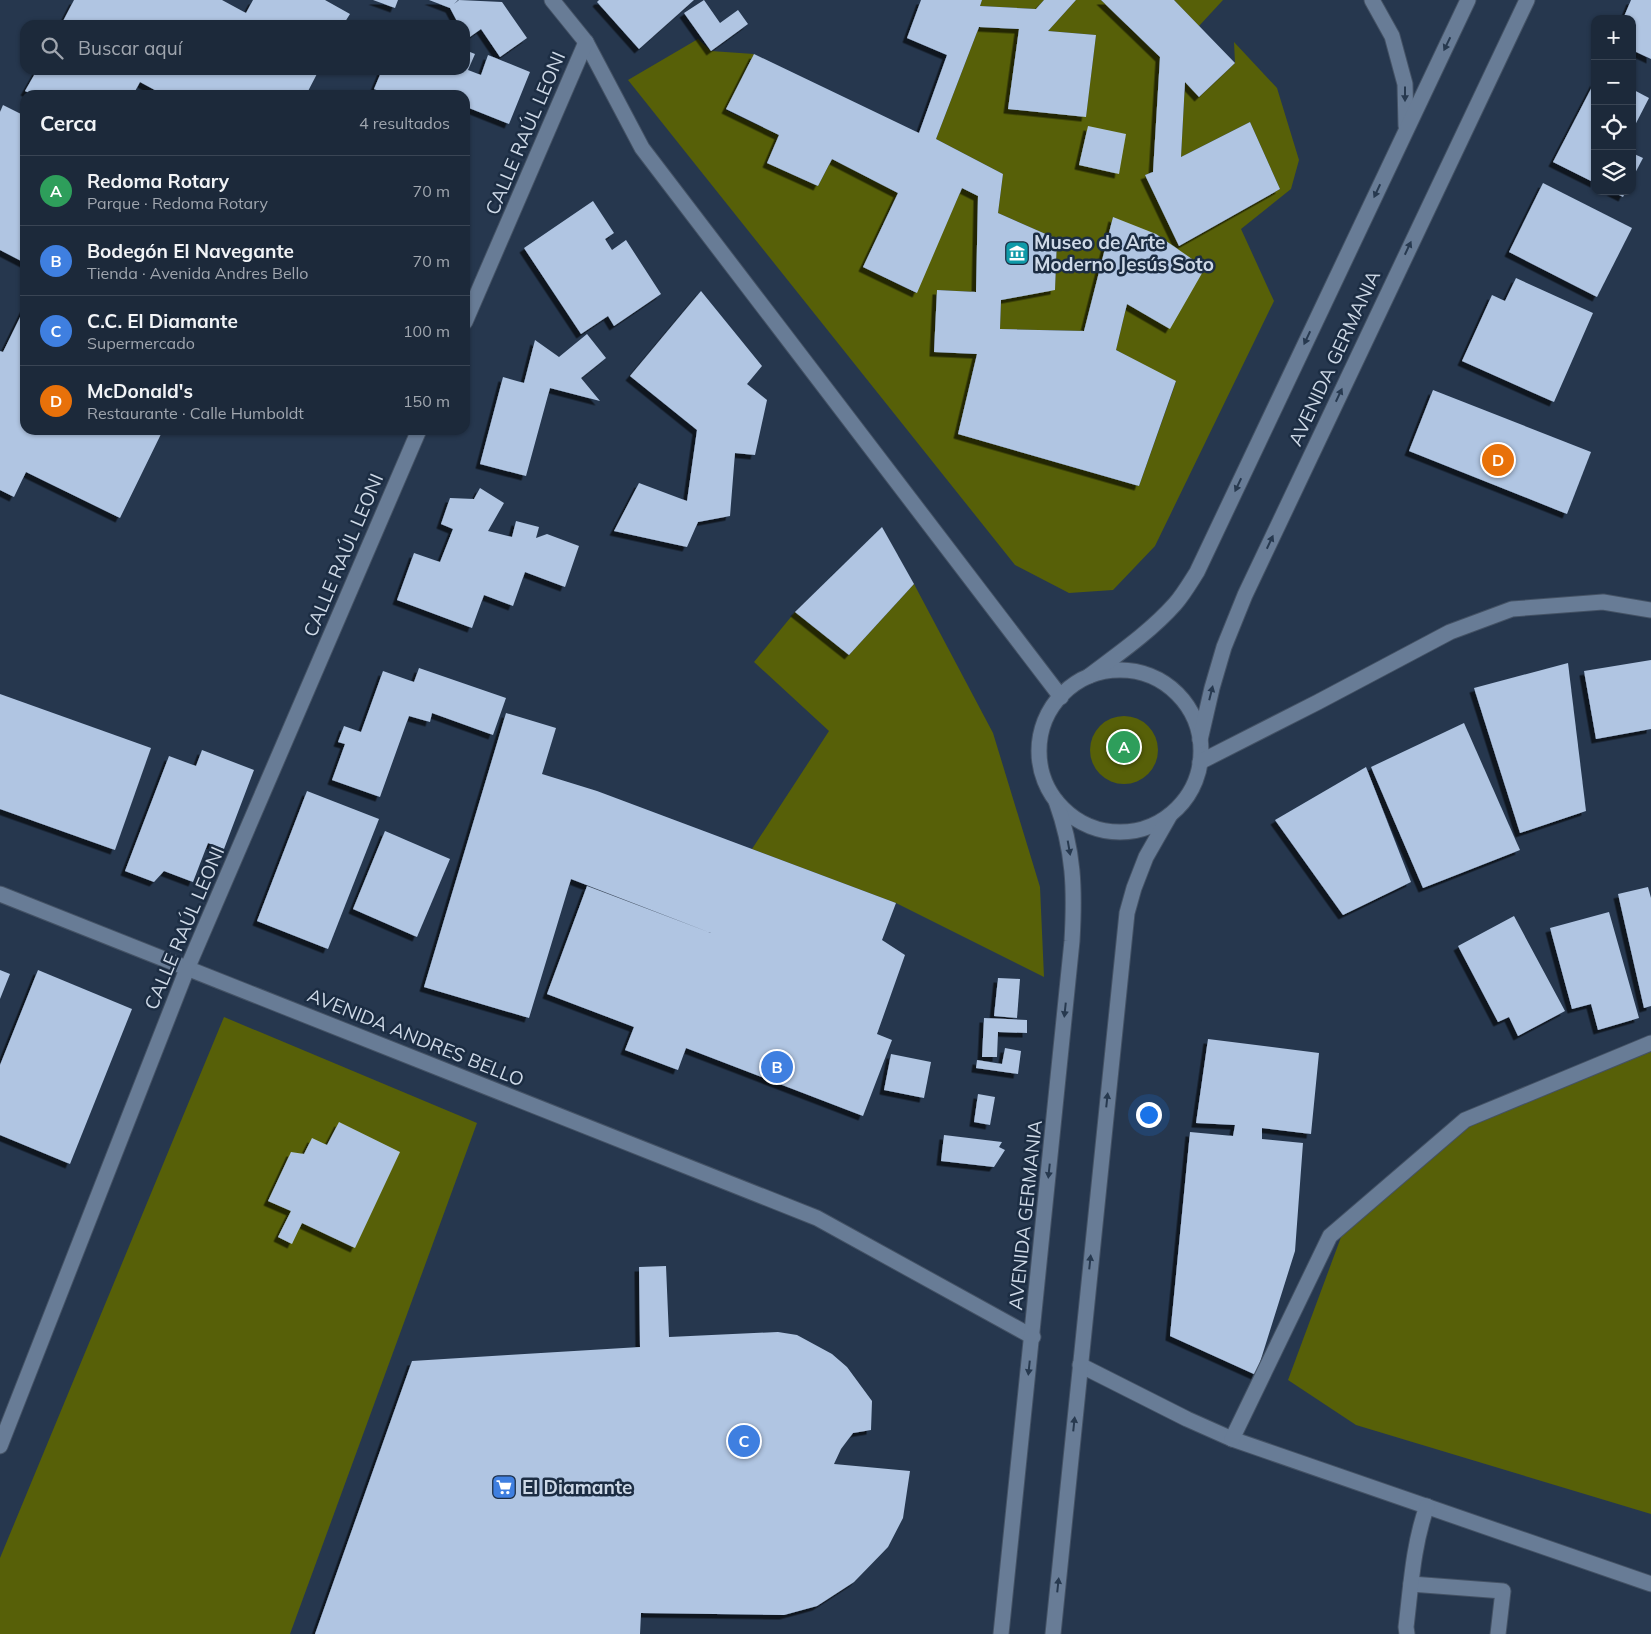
<!DOCTYPE html>
<html lang="es">
<meta charset="utf-8">
<style>
body{margin:0;font-family:Mulish,sans-serif;background:#293545;color:#f1f3f6}
.controls{position:absolute;right:15px;top:15px;display:grid;overflow:hidden;border-radius:10px;box-shadow:0 1px 4px #0004}
.controls button{width:45px;height:45px;display:grid;place-items:center;padding:0;border:0;border-bottom:1px solid #3a4554;background:#1c293a;color:#f1f3f6;font:25px sans-serif}
.you{position:absolute;left:1148px;top:1114px;width:18px;height:18px;margin:-12px;border:4px solid #fff;border-radius:50%;background:#1a73e8;box-shadow:0 0 0 8px #1a73e833}
.badge{display:grid;place-items:center;width:32px;height:32px;border-radius:50%;background:#acaffb;color:#fff;font-size:16px;font-weight:700}
.pin{position:absolute;translate:-50% -50%;border:2px solid #fff;box-shadow:0 1px 5px #0006}
.list{margin:0;padding:0;list-style:none}
h2{display:flex;justify-content:space-between;align-items:center;height:65px;margin:0;padding:0 20px;font-size:21px}
h2 small{font-size:16px;font-weight:400;color:#a0a6af}
.list li{display:grid;grid-template-columns:32px 1fr auto;gap:15px;align-items:center;box-sizing:border-box;height:70px;padding:0 20px;border-top:1px solid #3a4554}
.list b{display:block;font-size:19px;white-space:nowrap}
.list p{margin:0;font-size:16px;white-space:nowrap;color:#a0a6af}
.list em{font-size:16px;font-style:normal;color:#a0a6af}
.icon{flex:none;width:28px;height:28px;fill:none;stroke:currentColor;stroke-width:2;stroke-linecap:round;stroke-linejoin:round}
.map{position:relative;flex:none;width:1651px;height:1634px;overflow:hidden}
.search{position:absolute;background:#1c293a;box-shadow:0 1px 4px #0004;left:20px;top:20px;width:450px;height:55px;display:flex;align-items:center;gap:12px;box-sizing:border-box;padding:0 18px;border-radius:15px;color:#a0a6af;font-size:19px}
.panel{position:absolute;background:#1c293a;box-shadow:0 1px 4px #0004;left:20px;top:90px;width:450px;height:345px;border-radius:15px}
.map>svg:first-child{display:block}
.green{fill:#576008}
.building{fill:#b0c5e2;filter:url(#shadow)}
.lines{fill:none;stroke-linecap:round;stroke-linejoin:round}
.minor-casing{stroke:#445265;stroke-width:17}
.minor{stroke:#687c96;stroke-width:15}
.oneway{fill:#27394f}
.labels{text-anchor:middle;stroke-width:5;stroke-linejoin:round;paint-order:stroke}
.street-label{font-size:19px;fill:#ced9e7;stroke:#1c2d43}
.poi-label{font-size:19px;font-weight:bold;fill:#ced9e7;stroke:#1c2d43;text-anchor:start}
</style>
<div class="map">
<svg width="1651" height="1634" viewBox="0 0 1651 1634">
<defs>
<filter id="shadow"><feDropShadow dx="-4.5" dy="4.5" stdDeviation="0" flood-color="#0009"/></filter>
</defs>
<rect width="100%" height="100%" fill="#26374e"/>
<!-- green -->
<g class="green">
<path d="M982,0H1044L1036,9L980,6Z"/>
<path d="M1076,0H1101L1160,57L1153,172L1145,175L1179,246L1280,189L1250,122L1181,157L1185,82L1199,97L1235,63L1234,42L1277,88L1299,160L1291,189L1241,229L1274,301L1155,546L1113,590L1069,593L1015,565L628,80L698,39L711,51L754,54L726,110L779,135L767,163L818,186L832,159L898,193L863,267L916,293L962,188L978,196L976,292L937,290L934,352L977,354L958,434L1139,486L1176,382L1116,350L1127,304L1170,328L1113,217L1084,331L1000,329L1001,300L1055,289L1057,239L998,213L1003,174L936,139L979,27L1019,29L1008,109L1086,116L1096,35L1048,31Z"/>
<path d="M1174,0H1223L1199,26Z"/>
<path d="M914,584L993,733L1040,887L1044,977L896,903L752,849L829,731L754,662L795,612L849,655Z"/>
<circle cx="1124" cy="750" r="34"/>
<path d="M224,1017L477,1123L290,1634H0V1558Z"/>
<path d="M1651,1043V1514L1356,1425L1288,1380L1347,1221L1465,1120Z"/>
</g>
<!-- building -->
<g class="building">
<path d="M74,0H222L246,13L253,0H325L350,14L343,25H61Z"/>
<path d="M373,0H398L395,8Z"/>
<path d="M429,0H458L454,4L459,0L502,2L527,38L500,57L481,29L467,39L465,36V25H459L450,8Z"/>
<path d="M599,0H694L639,49L597,2Z"/>
<path d="M704,0L720,23L738,10L748,24L711,51L684,13Z"/>
<path d="M921,0H982L980,6L1036,9L1044,0H1076L1048,31L1096,35L1086,117L1008,109L1019,29L979,27L936,139L1003,174L998,213L1057,239L1055,290L1001,300L1000,329L1084,331L1113,217L1156,234L1205,268L1170,329L1127,304L1116,350L1176,381L1139,486L958,434L977,354L934,352L937,290L976,292L978,196L962,188L917,293L863,267L898,193L832,159L818,186L767,163L779,135L726,109L754,54L919,133L947,55L907,38Z"/>
<path d="M1101,0H1174L1235,63L1199,97L1185,82L1181,157L1250,122L1280,189L1179,246L1145,175L1153,172L1160,57Z"/>
<path d="M1631,0H1651V59L1632,50V19H1623Z"/>
<path d="M465,50L475,54L468,70L481,75L488,55L530,72L509,124L469,108L465,117V95H389L374,89L382,70H465Z"/>
<path d="M37,70H319L306,95H164L140,82L133,95H33L25,91Z"/>
<path d="M1595,81V183L1553,162Z"/>
<path d="M1632,89L1649,98L1632,131Z"/>
<path d="M3,105L25,116V263L0,250V112Z"/>
<path d="M1088,126L1126,134L1119,174L1079,165Z"/>
<path d="M1632,153L1643,158L1632,179Z"/>
<path d="M1543,183L1632,228L1597,297L1509,252Z"/>
<path d="M1611,191H1626L1623,197Z"/>
<path d="M593,201L614,233L605,239L612,250L626,240L661,294L614,326L608,316L581,334L524,248Z"/>
<path d="M1516,278L1593,313L1554,402L1462,361L1492,295L1505,301Z"/>
<path d="M701,291L762,366L747,384L767,400L755,455L735,453L730,516L698,522L687,547L614,531L639,483L687,501L697,430L630,376Z"/>
<path d="M25,307V430H163L120,518L26,472L14,497L0,490V351L3,352Z"/>
<path d="M587,334L606,358L581,378L600,401L550,388L526,476L480,464L503,377L524,383L535,340L559,357Z"/>
<path d="M1433,390L1591,452L1567,514L1409,451Z"/>
<path d="M480,488L504,503L488,531L512,537L516,521L539,527L536,538L547,534L579,546L565,587L525,572L513,606L484,595L472,628L397,600L414,553L440,562L453,529L441,524L450,498L474,499Z"/>
<path d="M882,527L914,584L849,655L795,612Z"/>
<path d="M1651,660V729L1596,739L1584,671Z"/>
<path d="M1568,663L1586,811L1520,833L1474,688Z"/>
<path d="M419,668L506,698L493,735L432,713L430,722L409,716L380,797L332,780L345,744L338,742L344,726L361,732L383,671L414,682Z"/>
<path d="M0,694L151,748L115,850L0,809Z"/>
<path d="M506,713L556,728L542,774L597,791L896,903L882,940L905,955L877,1034L892,1040L863,1116L686,1048L678,1070L625,1050L634,1027L547,994L587,886L711,933L571,879L529,1018L424,987Z"/>
<path d="M1464,723L1520,850L1423,888L1371,767Z"/>
<path d="M202,750L254,770L224,849L208,843L193,882L164,871L154,882L125,871L169,756L196,766Z"/>
<path d="M1366,767L1411,882L1343,915L1275,820Z"/>
<path d="M307,791L379,819L328,949L257,921Z"/>
<path d="M385,831L450,859L417,937L353,909Z"/>
<path d="M1648,887L1651,898V1006L1644,1008L1618,894Z"/>
<path d="M1609,912L1639,1018L1598,1030L1591,1004L1572,1009L1550,928Z"/>
<path d="M1514,916L1565,1011L1518,1036L1509,1017L1498,1022L1458,946Z"/>
<path d="M0,970L10,974L0,999Z"/>
<path d="M38,970L132,1009L70,1164L0,1135V1065Z"/>
<path d="M998,978L1020,979L1017,1018L994,1016Z"/>
<path d="M984,1018L1027,1020V1033L998,1032L997,1057H982Z"/>
<path d="M1208,1039L1319,1053L1311,1134L1262,1128V1139L1303,1143L1295,1251L1256,1375L1170,1336L1190,1132L1233,1136L1235,1125L1196,1123Z"/>
<path d="M1005,1048L1021,1051L1018,1074L976,1068L977,1060L1002,1064Z"/>
<path d="M891,1054L931,1062L924,1098L884,1090Z"/>
<path d="M978,1094L995,1097L990,1125L974,1122Z"/>
<path d="M339,1122L400,1152L355,1248L302,1223L292,1244L278,1237L291,1211L268,1201L291,1152L304,1154L312,1138L327,1145Z"/>
<path d="M944,1135L1002,1142L999,1147L1005,1150L994,1167L941,1161Z"/>
<path d="M666,1266L669,1337L778,1332L797,1335L832,1354L847,1367L872,1401L871,1430L853,1433L841,1449L834,1464L910,1471L903,1518L888,1547L854,1582L817,1606L784,1615L641,1613L640,1634H315L412,1361L640,1347L639,1267Z"/>
</g>
<g class="lines">
<!-- minor casing -->
<g class="minor-casing">
<g id="minor">
<path d="M552,0L586,42L642,148L1061,697"/>
<path d="M1372,0L1392,36L1405,84L1406,126"/>
<path d="M465,322L586,42"/>
<circle cx="1120" cy="751" r="81"/>
<path d="M1089,676C1118,654 1150,632 1175,604C1183,595 1190,583 1197,572L1468,0"/>
<path d="M1200,740L1212,688L1224,647L1245,595L1527,0"/>
<path d="M1200,762L1318,702L1450,632L1512,609L1603,602L1651,610"/>
<path d="M0,894L817,1218L1033,1337"/>
<path d="M1080,1365L1187,1419L1232,1439L1651,1584"/>
<path d="M1232,1439L1330,1236L1465,1120L1651,1043"/>
<path d="M0,1446L187,969L419,430"/>
<path d="M1411,1584L1503,1591L1498,1634"/>
<path d="M1001,1634L1072,941C1075,889 1074,851 1056,801"/>
<path d="M1053,1634L1127,913L1134,888L1146,857L1170,815"/>
<path d="M1407,1634L1406,1627C1411,1586 1413,1545 1427,1506"/>
</g>
</g>
<!-- minor -->
<use href="#minor" class="minor"/>
</g>
<!-- one-way arrows -->
<defs><path id="oneway-solid" d="M-6-.8H1V-3.2L6.5 0L1 3.2V.8H-6Z" transform="scale(1.25)"/></defs>
<g class="oneway">
<use href="#oneway-solid" transform="translate(1447 44) rotate(116)"/>
<use href="#oneway-solid" transform="translate(1405 94) rotate(90)"/>
<use href="#oneway-solid" transform="translate(1377 191) rotate(115)"/>
<use href="#oneway-solid" transform="translate(1408 248) rotate(-65)"/>
<use href="#oneway-solid" transform="translate(1307 338) rotate(115)"/>
<use href="#oneway-solid" transform="translate(1339 395) rotate(-65)"/>
<use href="#oneway-solid" transform="translate(1238 485) rotate(115)"/>
<use href="#oneway-solid" transform="translate(1270 542) rotate(-65)"/>
<use href="#oneway-solid" transform="translate(1211 693) rotate(-76)"/>
<use href="#oneway-solid" transform="translate(1069 848) rotate(80)"/>
<use href="#oneway-solid" transform="translate(1065 1010) rotate(96)"/>
<use href="#oneway-solid" transform="translate(1107 1100) rotate(-84)"/>
<use href="#oneway-solid" transform="translate(1049 1171) rotate(96)"/>
<use href="#oneway-solid" transform="translate(1090 1262) rotate(-84)"/>
<use href="#oneway-solid" transform="translate(1029 1368) rotate(96)"/>
<use href="#oneway-solid" transform="translate(1074 1424) rotate(-84)"/>
<use href="#oneway-solid" transform="translate(1058 1585) rotate(-84)"/>
</g>
<!-- icons -->
<defs>
<g id="museum-square" transform="scale(1.25)"><rect x="-9" y="-9" width="18" height="18" rx="4" fill="#0f9aa8" stroke="#1c2d43"/><path d="M0-6L6-3V-2H-6V-3ZM-5-1h2V3h-2ZM-1-1h2V3h-2ZM3-1h2V3H3ZM-6 4H6V6H-6Z" fill="#fff"/></g>
<g id="supermarket-square" transform="scale(1.25)"><rect x="-9" y="-9" width="18" height="18" rx="4" fill="#3f7fe0" stroke="#1c2d43"/><path d="M-6-5.5h2.5l.6 2H6L4.5 2H-2.5L-4.4-4H-6ZM-1.5 3.2a1.3 1.3 0 1 0 .1 0ZM3 3.2a1.3 1.3 0 1 0 .1 0Z" fill="#fff"/></g>
</defs>
<g fill-rule="evenodd">
<use href="#museum-square" x="1017" y="253"/>
<use href="#supermarket-square" x="504" y="1487"/>
</g>
<g class="labels">
<!-- street labels -->
<g class="street-label">
<text transform="translate(525 133) rotate(-67)" y="7">CALLE RAÚL LEONI</text>
<text transform="translate(1334 358) rotate(-65)" y="7">AVENIDA GERMANIA</text>
<text transform="translate(343 555) rotate(-67)" y="7">CALLE RAÚL LEONI</text>
<text transform="translate(184 928) rotate(-67)" y="7">CALLE RAÚL LEONI</text>
<text transform="translate(416 1037) rotate(22)" y="7">AVENIDA ANDRES BELLO</text>
<text transform="translate(1025 1215) rotate(-84)" y="7">AVENIDA GERMANIA</text>
</g>
<!-- poi labels -->
<g class="poi-label">
<text x="1034" y="249">Museo de Arte<tspan x="1034" dy="22">Moderno Jesús Soto</tspan></text>
<text x="522" y="1494">El Diamante</text>
</g>
</g>
</svg>
<div class="controls">
<button>+</button>
<button>−</button>
<button><svg class="icon" aria-label="locate" viewBox="0 0 24 24"><circle cx="12" cy="12" r="6"/><path d="M12 2v4M12 18v4M2 12h4M18 12h4"/></svg></button>
<button><svg class="icon" aria-label="layers" viewBox="0 0 24 24"><path d="M12 4l9 5-9 5-9-5zM3 14l9 5 9-5"/></svg></button>
</div>
<div class="you"></div>
<div class="pin badge" style="left:1124px;top:747px;background:#2e9e5b">A</div>
<div class="pin badge" style="left:777px;top:1067px;background:#3f7fe0">B</div>
<div class="pin badge" style="left:744px;top:1441px;background:#3f7fe0">C</div>
<div class="pin badge" style="left:1498px;top:460px;background:#e8710a">D</div>
<div class="search"><svg class="icon" aria-label="search" viewBox="0 0 24 24"><circle cx="10" cy="10" r="6"/><path d="M15 15l6 6"/></svg>Buscar aquí</div>
<section class="panel">
<h2>Cerca<small>4 resultados</small></h2>
<ul class="list">
<li><span class="badge" style="background:#2e9e5b">A</span><div><b>Redoma Rotary</b><p>Parque · Redoma Rotary</p></div><em>70 m</em></li>
<li><span class="badge" style="background:#3f7fe0">B</span><div><b>Bodegón El Navegante</b><p>Tienda · Avenida Andres Bello</p></div><em>70 m</em></li>
<li><span class="badge" style="background:#3f7fe0">C</span><div><b>C.C. El Diamante</b><p>Supermercado</p></div><em>100 m</em></li>
<li><span class="badge" style="background:#e8710a">D</span><div><b>McDonald's</b><p>Restaurante · Calle Humboldt</p></div><em>150 m</em></li>
</ul>
</section>
</div>
